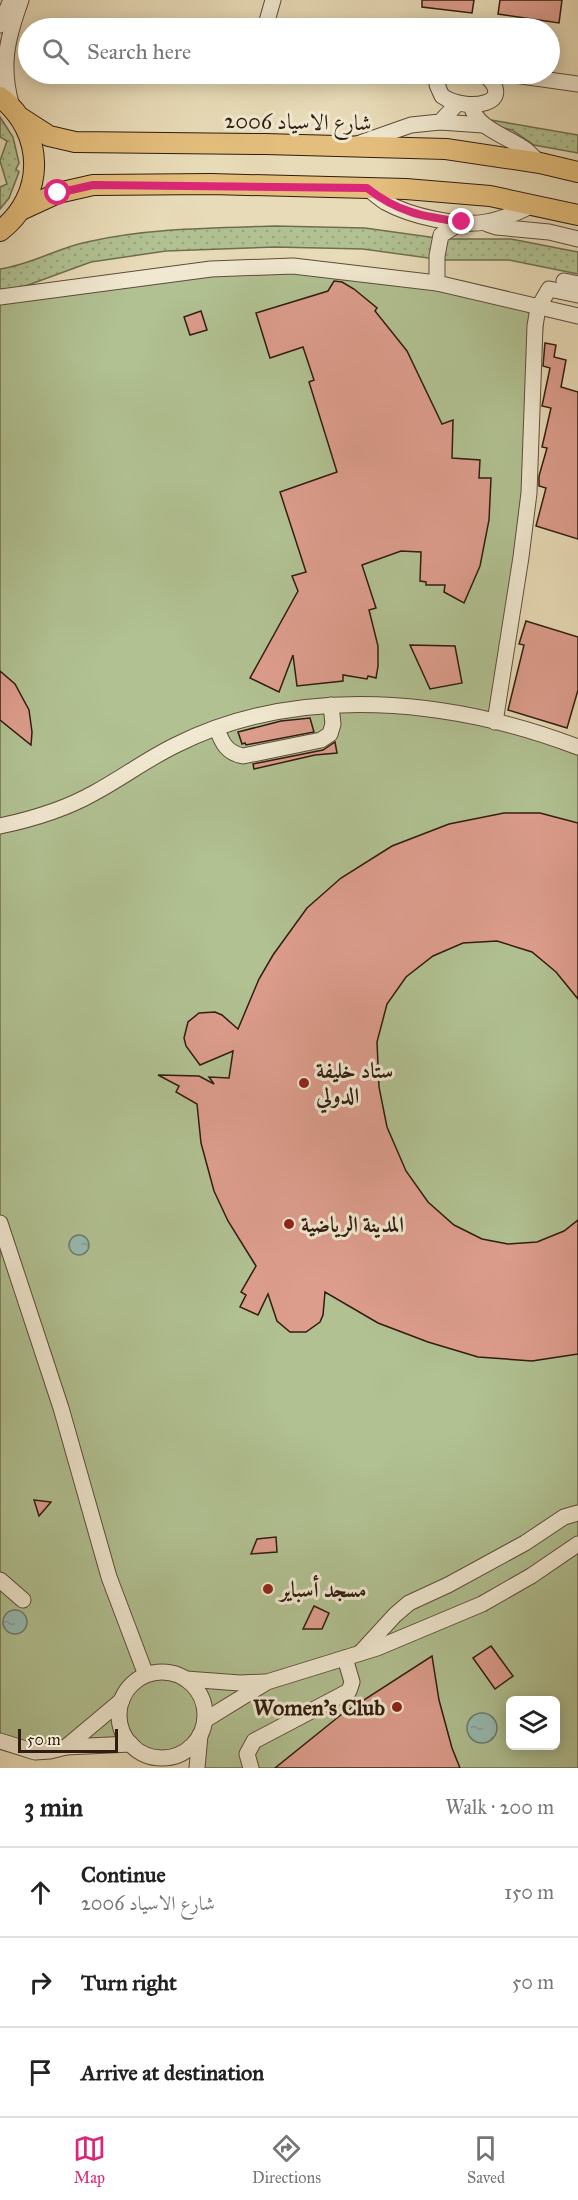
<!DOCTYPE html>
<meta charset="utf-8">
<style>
body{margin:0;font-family:"IM FELL Great Primer",Amiri,serif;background:#f2f2f2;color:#222}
.controls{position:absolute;right:18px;bottom:18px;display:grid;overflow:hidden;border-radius:9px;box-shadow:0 3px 15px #0003}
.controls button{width:54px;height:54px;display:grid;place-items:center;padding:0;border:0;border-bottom:2px solid #e0e0e0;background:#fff;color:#222;font:30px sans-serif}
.scale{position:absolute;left:18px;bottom:15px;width:100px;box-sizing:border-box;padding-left:6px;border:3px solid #301c10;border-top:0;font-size:16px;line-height:21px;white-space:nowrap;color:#301c10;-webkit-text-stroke:4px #f0e8d0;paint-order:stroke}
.stop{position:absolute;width:18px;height:18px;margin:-14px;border:4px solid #db2777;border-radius:50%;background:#fff}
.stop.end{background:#db2777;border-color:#fff;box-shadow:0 2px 6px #0008}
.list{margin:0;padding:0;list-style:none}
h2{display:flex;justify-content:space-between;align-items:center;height:78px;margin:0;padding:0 24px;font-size:26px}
h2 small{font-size:20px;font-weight:400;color:#767676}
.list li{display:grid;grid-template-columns:39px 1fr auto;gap:18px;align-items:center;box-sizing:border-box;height:90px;padding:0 24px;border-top:2px solid #e0e0e0}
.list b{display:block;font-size:22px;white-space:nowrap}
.list p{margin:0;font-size:20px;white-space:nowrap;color:#767676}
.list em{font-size:20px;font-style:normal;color:#767676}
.icon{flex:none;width:33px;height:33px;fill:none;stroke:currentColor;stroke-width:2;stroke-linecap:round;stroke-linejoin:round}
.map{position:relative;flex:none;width:578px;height:1768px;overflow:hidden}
.search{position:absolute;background:#fff;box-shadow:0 3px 15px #0003;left:18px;right:18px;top:18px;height:66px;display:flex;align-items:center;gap:15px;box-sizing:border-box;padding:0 21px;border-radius:33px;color:#767676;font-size:22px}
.sheet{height:348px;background:#fff}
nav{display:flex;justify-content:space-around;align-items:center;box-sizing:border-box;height:84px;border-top:2px solid #e0e0e0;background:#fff;font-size:16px;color:#767676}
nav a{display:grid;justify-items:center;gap:3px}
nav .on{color:#db2777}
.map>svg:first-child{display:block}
.grass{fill:url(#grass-dots);stroke:#706e51;stroke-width:1.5}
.pitch{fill:#b1c192;stroke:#706e51;stroke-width:1.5;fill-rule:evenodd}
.water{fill:url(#water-ripples);stroke:#6e7b71;stroke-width:1.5}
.building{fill:#dd9d8d;stroke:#301c10;stroke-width:1.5}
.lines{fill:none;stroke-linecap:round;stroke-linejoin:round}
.minor-casing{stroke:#5e4c3a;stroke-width:17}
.major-casing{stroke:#301c10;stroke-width:22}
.minor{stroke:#f0e8d0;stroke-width:15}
.major{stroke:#e4be7c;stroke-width:20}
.route{stroke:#db2777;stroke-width:8}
.poi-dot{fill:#8f2418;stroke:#f0e8d0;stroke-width:2}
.labels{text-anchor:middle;stroke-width:6;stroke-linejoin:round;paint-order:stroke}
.street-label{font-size:22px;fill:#301c10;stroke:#f0e8d0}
.poi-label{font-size:22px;font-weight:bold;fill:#301c10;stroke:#f0e8d0;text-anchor:start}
</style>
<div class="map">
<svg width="578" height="1768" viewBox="0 0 578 1768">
<defs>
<pattern id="grass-dots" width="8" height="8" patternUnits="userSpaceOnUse" patternTransform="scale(1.5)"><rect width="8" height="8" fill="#b1c192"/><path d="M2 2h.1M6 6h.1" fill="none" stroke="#99a57d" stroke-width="1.8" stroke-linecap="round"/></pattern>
<pattern id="water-ripples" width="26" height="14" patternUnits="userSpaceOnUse" patternTransform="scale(1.5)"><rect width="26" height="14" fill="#97bbb1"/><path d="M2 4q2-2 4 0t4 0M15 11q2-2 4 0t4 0" fill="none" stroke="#82a097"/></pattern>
</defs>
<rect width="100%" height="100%" fill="#e8dbb7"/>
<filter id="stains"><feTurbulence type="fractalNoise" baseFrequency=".00333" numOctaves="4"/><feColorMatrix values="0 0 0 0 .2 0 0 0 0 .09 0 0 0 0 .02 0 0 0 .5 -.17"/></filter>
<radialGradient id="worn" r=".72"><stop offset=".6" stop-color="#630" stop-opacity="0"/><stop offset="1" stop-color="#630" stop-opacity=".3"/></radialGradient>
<!-- grass -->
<g class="grass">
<path d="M0,117L13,137L19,163L16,169L19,172L9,198L0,209V187L7,184L0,161L7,141L0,137Z"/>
<path d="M485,119L578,135V153L534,145L512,130L491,125Z"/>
<path d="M275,226L365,228L444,239H511L578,252V274L509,260H443L363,249L275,247L166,251L91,262L20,288L0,290V269C31,265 57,248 87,242C149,228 212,228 275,226Z"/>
</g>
<!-- pitch -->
<path class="pitch" d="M211,269L353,272L538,308L543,319L538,423L492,723L578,748V1768H197L195,1742C175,1761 152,1761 131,1744L50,1751L0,1741V297ZM510,1700H556V1746H510Z"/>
<!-- water -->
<g class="water">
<circle cx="79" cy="1245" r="10"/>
<circle cx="15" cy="1622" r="12"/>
<circle cx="482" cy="1728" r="15"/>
</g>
<!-- building -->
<g class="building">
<path d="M422,0H474L472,13L422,7Z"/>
<path d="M500,0H562L559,23L498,14Z"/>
<path d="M334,281L342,282L354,289L377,308L375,311L407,351L442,424L453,420L452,458L480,460L479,478H491L489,520L480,566L464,603L444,592L445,585H426V582L420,581L421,552L401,551L362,565L376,608L369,610L378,646V666L376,678L368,676L367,679L343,675V681L297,686L293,655L279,692L250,678L298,591L292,576L306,572L280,492L337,472L309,382L314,380L303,347L270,358L256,313L328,291Z"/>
<path d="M201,311L207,330L190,335L184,317Z"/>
<path d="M545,343L556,345L554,357L566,360L561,387L578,392V539L536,526L546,488L539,486V476L547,448L542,447L551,408L542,406L550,368L543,366Z"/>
<path d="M526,621L578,637V690L567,728L508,710L524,645L519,644Z"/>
<path d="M410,645L455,646L462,683L430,689Z"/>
<path d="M0,671L15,684L29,710L32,732L31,745L0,720Z"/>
<path d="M310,718L314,732L246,745L245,743L242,744L238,732L281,721Z"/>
<path d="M335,742L337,753L315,755L254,769L253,764L323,750Z"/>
<path d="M504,813H540L578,823V999L556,972L532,952L497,941L463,943L433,956L406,977L387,1004L377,1042L379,1087L387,1127L406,1171L428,1202L454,1225L482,1239L508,1244L537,1242L564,1231L578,1220V1354L532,1361L478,1357L428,1342L378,1323L325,1292L323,1315L320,1322L306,1332H290L277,1321L268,1294L258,1315L240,1307L246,1295L241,1292L256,1266L228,1221L214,1191L201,1143L197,1104L176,1092L179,1086L158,1075L199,1076L214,1084L209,1077L229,1078L233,1051L200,1065L186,1046L184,1038L188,1022L199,1013L215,1012L222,1015L238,1029L259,979L273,955L307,908L341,878L392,846L449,824Z"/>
<path d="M34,1500L51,1502L39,1516Z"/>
<path d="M276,1537L277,1552L251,1554L257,1539Z"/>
<path d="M314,1606L329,1613L322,1629H303Z"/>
<path d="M491,1646L513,1676L495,1689L473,1658Z"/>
<path d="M432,1656L439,1700L452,1748L460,1768H275L342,1714Z"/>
</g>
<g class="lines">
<!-- minor casing -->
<g class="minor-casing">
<g id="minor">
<path d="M0,25L11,0"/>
<path d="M265,28L273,0"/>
<path d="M445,74L441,76L437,85L442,96C467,113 519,104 484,74"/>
<path d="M506,74L578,84"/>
<path d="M471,106C478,130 508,136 526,150C531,154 535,159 540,163"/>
<path d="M12,107C0,66 7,39 21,0"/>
<path d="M440,122L483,125"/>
<path d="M357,144L411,125L440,122L457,104"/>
<path d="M367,188C373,193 379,198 385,202C410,216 458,227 486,222C504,219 519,212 535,204"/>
<path d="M487,224L496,227L549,232L578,239"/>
<path d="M564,281L578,284"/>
<path d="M437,283V256L441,235L462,222"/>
<path d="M0,297L211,269L293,266L437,283L578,316"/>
<path d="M495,722L521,557L529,493L535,326L538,308L549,289L578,295"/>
<path d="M217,729C222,743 227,753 243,756L321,740L330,734L333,724L331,705"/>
<path d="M0,826C33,819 64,810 94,793C122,778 147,759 176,745C300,683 452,699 578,747"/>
<path d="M0,1223L61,1408L109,1577L146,1675"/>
<path d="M0,1580L23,1600"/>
<path d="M361,1652L395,1615L409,1603L448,1585L525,1543L564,1517L578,1513"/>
<circle cx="162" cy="1715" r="43"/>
<path d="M186,1679L240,1683L264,1682"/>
<path d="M205,1720L267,1682L377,1648L482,1604L531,1576L578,1544"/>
<path d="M0,1741L35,1752L50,1751L66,1747L131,1744"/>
<path d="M66,1747L122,1700"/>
<path d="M197,1768L200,1735"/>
<path d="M251,1768L247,1754L254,1741L349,1691L352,1682L345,1658"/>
</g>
</g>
<!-- major casing -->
<g class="major-casing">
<g id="major">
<path d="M0,97C45,132 46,196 0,231"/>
<path d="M21,118L49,136L75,142L265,144L446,149L540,163L578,172"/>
<path d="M21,210L58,193L93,185L211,184L406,189L490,196L578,215"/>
</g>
</g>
<!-- minor -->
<use href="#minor" class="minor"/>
<!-- major -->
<use href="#major" class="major"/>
</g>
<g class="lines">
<!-- route -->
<path class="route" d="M58,193L93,185L367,188C397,212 424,217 462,222"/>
</g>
<!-- markers -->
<g class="poi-dot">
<circle cx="304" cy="1083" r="6"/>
<circle cx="289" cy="1224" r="6"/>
<circle cx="268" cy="1589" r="6"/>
<circle cx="397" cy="1707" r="6"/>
</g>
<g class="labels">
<!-- street labels -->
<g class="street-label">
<text transform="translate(298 121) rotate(1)" y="8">شارع الاسياد 2006</text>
</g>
<!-- poi labels -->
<g class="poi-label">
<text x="316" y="1078">ستاد خليفة<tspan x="316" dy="25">الدولي</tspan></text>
<text x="301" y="1232">المدينة الرياضية</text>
<text x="280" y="1597">مسجد أسباير</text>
<text x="385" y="1715" text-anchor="end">Women's Club</text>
</g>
</g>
<rect width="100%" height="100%" filter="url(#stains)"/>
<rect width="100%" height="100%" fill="url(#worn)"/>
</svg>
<div class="controls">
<button><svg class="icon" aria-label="layers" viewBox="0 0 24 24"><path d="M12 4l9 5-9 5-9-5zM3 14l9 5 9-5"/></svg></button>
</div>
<div class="scale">50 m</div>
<div class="stop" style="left:58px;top:193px"></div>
<div class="stop end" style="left:462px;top:222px"></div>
<div class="search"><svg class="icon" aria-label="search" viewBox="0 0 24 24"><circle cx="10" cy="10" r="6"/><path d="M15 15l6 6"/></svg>Search here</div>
</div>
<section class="sheet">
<h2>3 min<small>Walk · 200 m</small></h2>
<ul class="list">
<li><svg class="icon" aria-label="ahead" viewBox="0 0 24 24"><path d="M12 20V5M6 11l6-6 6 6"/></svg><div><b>Continue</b><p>شارع الاسياد 2006</p></div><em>150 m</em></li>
<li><svg class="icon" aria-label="right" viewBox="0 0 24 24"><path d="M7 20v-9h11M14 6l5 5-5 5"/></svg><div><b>Turn right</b></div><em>50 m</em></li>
<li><svg class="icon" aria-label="arrive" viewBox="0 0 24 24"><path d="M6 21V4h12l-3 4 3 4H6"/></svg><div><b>Arrive at destination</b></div></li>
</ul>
</section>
<nav>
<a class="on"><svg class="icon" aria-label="map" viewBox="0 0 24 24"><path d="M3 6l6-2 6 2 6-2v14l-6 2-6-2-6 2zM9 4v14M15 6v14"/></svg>Map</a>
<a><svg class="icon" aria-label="directions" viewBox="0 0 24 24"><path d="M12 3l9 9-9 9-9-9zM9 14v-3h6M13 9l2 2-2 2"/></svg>Directions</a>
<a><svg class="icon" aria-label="saved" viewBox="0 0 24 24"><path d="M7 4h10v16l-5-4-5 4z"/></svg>Saved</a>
</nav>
